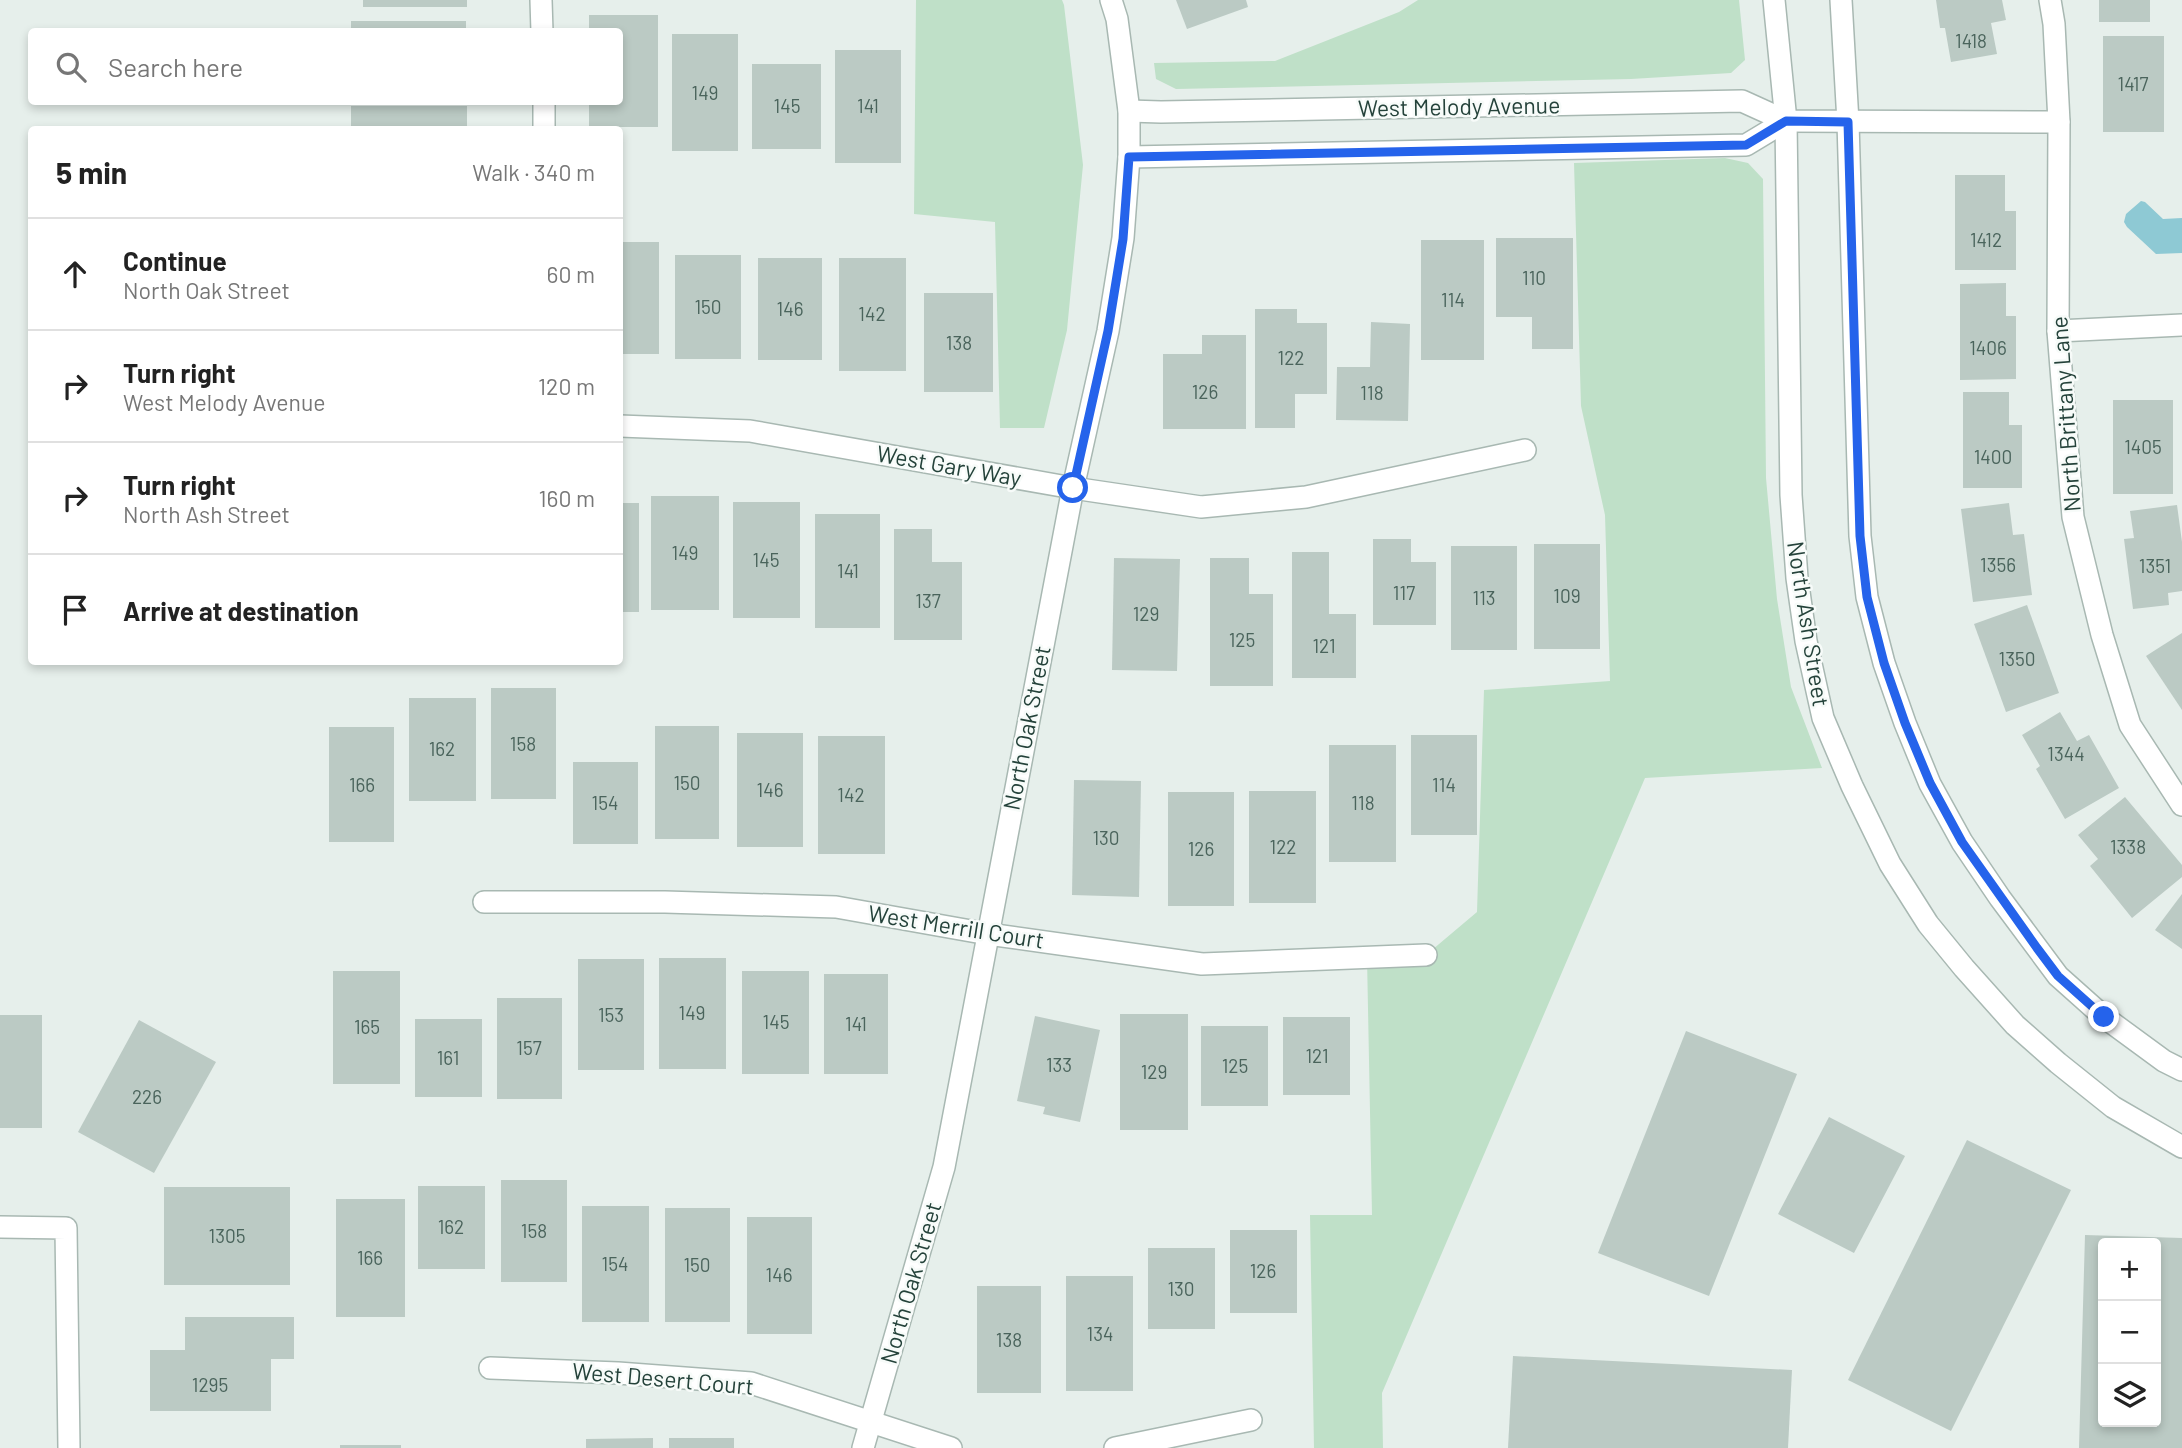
<!DOCTYPE html>
<meta charset="utf-8">
<style>
body{margin:0;font-family:Barlow,sans-serif;background:#f2f2f2;color:#222}
.controls{position:absolute;right:21px;bottom:21px;display:grid;overflow:hidden;border-radius:7px;box-shadow:0 4px 10px #0003}
.controls button{width:63px;height:63px;display:grid;place-items:center;padding:0;border:0;border-bottom:2px solid #e0e0e0;background:#fff;color:#222;font:35px sans-serif}
.stop{position:absolute;width:21px;height:21px;margin:-16px;border:5px solid #2563eb;border-radius:50%;background:#fff}
.stop.end{background:#2563eb;border-color:#fff;box-shadow:0 2px 7px #0008}
.list{margin:0;padding:0;list-style:none}
h2{display:flex;justify-content:space-between;align-items:center;height:91px;margin:0;padding:0 28px;font-size:30px}
h2 small{font-size:23px;font-weight:400;color:#767676}
.list li{display:grid;grid-template-columns:46px 1fr auto;gap:21px;align-items:center;box-sizing:border-box;height:112px;padding:0 28px;border-top:2px solid #e0e0e0}
.list b{display:block;font-size:26px;white-space:nowrap}
.list p{margin:0;font-size:23px;white-space:nowrap;color:#767676}
.list em{font-size:23px;font-style:normal;color:#767676}
.icon{flex:none;width:38px;height:38px;fill:none;stroke:currentColor;stroke-width:2;stroke-linecap:round;stroke-linejoin:round}
.map{position:relative;flex:none;width:2182px;height:1448px;overflow:hidden}
.search{position:absolute;background:#fff;box-shadow:0 4px 10px #0003;left:28px;top:28px;width:595px;height:77px;display:flex;align-items:center;gap:18px;box-sizing:border-box;padding:0 24px;border-radius:7px;color:#767676;font-size:26px}
.panel{position:absolute;background:#fff;box-shadow:0 4px 10px #0003;left:28px;top:126px;width:595px;height:539px;border-radius:7px}
.map>svg:first-child{display:block}
.park{fill:#bfe0c8}
.water{fill:#8ec9d4}
.building{fill:#bbcac4;fill-rule:evenodd}
.lines{fill:none;stroke-linecap:round;stroke-linejoin:round}
.minor-casing{stroke:#a8b8b2;stroke-width:24}
.minor{stroke:#fff;stroke-width:21}
.route{stroke:#2563eb;stroke-width:9}
.labels{text-anchor:middle;stroke-width:5;stroke-linejoin:round;paint-order:stroke}
.number-label{font-size:19px;fill:#4a645c}
.street-label{font-size:23px;fill:#24423a;stroke:#f7fbf9}
</style>
<div class="map">
<svg width="2182" height="1448" viewBox="0 0 2182 1448">
<rect width="100%" height="100%" fill="#e6efeb"/>
<!-- park -->
<g class="park">
<path d="M916,0H1062L1064,5L1083,165L1067,330L1044,428H1000L995,222L914,214Z"/>
<path d="M1418,0H1739L1745,60L1731,73L1631,79L1176,89L1156,79L1154,63L1275,61L1399,12Z"/>
<path d="M1725,158L1748,163L1763,179L1766,478L1777,599L1791,687L1822,768L1645,778L1382,1393L1383,1448H1314L1310,1215H1372L1367,957L1426,955L1477,912L1484,690L1610,681L1605,515L1581,406L1574,163Z"/>
</g>
<!-- water -->
<path class="water" d="M2141,201L2145,202L2163,219L2182,218V253L2156,254L2127,227L2124,222L2126,214Z"/>
<!-- building -->
<g class="building">
<rect x="363" y="0" width="104" height="7"/>
<path d="M1176,0H1246L1248,7L1187,29Z"/>
<path d="M1936,0H2002L2006,20L1991,23L1997,54L1951,62L1945,28H1940Z"/>
<rect x="2099" y="0" width="51" height="22"/>
<path d="M589,15H658V127H589V102H620V32H589Z"/>
<rect x="351" y="21" width="115" height="11"/>
<rect x="672" y="34" width="66" height="117"/>
<rect x="2103" y="36" width="61" height="96"/>
<rect x="835" y="50" width="66" height="113"/>
<rect x="752" y="64" width="69" height="85"/>
<rect x="351" y="106" width="116" height="24"/>
<path d="M1955,175H2005V211H2016V270H1955Z"/>
<path d="M1496,238H1573V349H1532V317H1496Z"/>
<rect x="1421" y="240" width="63" height="120"/>
<rect x="620" y="242" width="39" height="112"/>
<rect x="675" y="255" width="66" height="104"/>
<rect x="758" y="258" width="64" height="102"/>
<rect x="839" y="258" width="67" height="113"/>
<path d="M2006,283V316H2016V379L1960,380V284Z"/>
<rect x="924" y="293" width="69" height="99"/>
<path d="M1255,309H1297V323H1327V394H1295V428H1255Z"/>
<path d="M1371,322L1410,324L1408,421L1336,420L1337,367H1370Z"/>
<path d="M1202,335H1246V429H1163V354H1202Z"/>
<path d="M1963,392H2009V425H2022V488H1963Z"/>
<rect x="2113" y="400" width="60" height="94"/>
<rect x="651" y="496" width="68" height="114"/>
<rect x="733" y="502" width="67" height="116"/>
<rect x="620" y="503" width="19" height="109"/>
<path d="M2009,503L2013,535L2024,534L2032,595L1973,602L1961,509Z"/>
<path d="M2177,505L2182,542V591L2168,593L2169,605L2133,609L2124,539L2134,538L2130,511Z"/>
<rect x="815" y="514" width="65" height="114"/>
<path d="M894,529H932V562H962V640H894Z"/>
<path d="M1373,539H1411V562H1436V625H1373Z"/>
<rect x="1534" y="544" width="66" height="105"/>
<rect x="1451" y="546" width="66" height="104"/>
<path d="M1292,552H1329V614H1356V678H1292Z"/>
<path d="M1114,558L1180,559L1177,671L1112,670Z"/>
<path d="M1210,558H1249V594H1273V686H1210Z"/>
<path d="M2027,605L2059,693L2006,712L1974,624Z"/>
<path d="M2182,633V710L2146,656Z"/>
<rect x="491" y="688" width="65" height="111"/>
<rect x="409" y="698" width="67" height="103"/>
<path d="M2060,712L2077,741L2089,735L2119,788L2065,819L2036,769L2040,766L2022,735Z"/>
<rect x="655" y="726" width="64" height="113"/>
<rect x="329" y="727" width="65" height="115"/>
<rect x="737" y="733" width="66" height="114"/>
<rect x="1411" y="735" width="66" height="100"/>
<rect x="818" y="736" width="67" height="118"/>
<rect x="1329" y="745" width="67" height="117"/>
<rect x="573" y="762" width="65" height="82"/>
<path d="M1074,780L1141,781L1139,897L1072,895Z"/>
<rect x="1249" y="791" width="67" height="112"/>
<rect x="1168" y="792" width="66" height="114"/>
<path d="M2125,797L2182,865V877L2132,918L2090,866L2098,859L2078,835Z"/>
<path d="M2182,894V949L2155,930Z"/>
<rect x="659" y="958" width="67" height="111"/>
<rect x="578" y="959" width="66" height="111"/>
<rect x="333" y="971" width="67" height="113"/>
<rect x="742" y="971" width="67" height="103"/>
<rect x="824" y="974" width="64" height="100"/>
<rect x="497" y="998" width="65" height="101"/>
<rect x="1120" y="1014" width="68" height="116"/>
<rect x="0" y="1015" width="42" height="113"/>
<path d="M1035,1016L1100,1030L1080,1122L1043,1114L1045,1107L1017,1101Z"/>
<rect x="1283" y="1017" width="67" height="78"/>
<rect x="415" y="1019" width="67" height="78"/>
<path d="M139,1020L216,1062L154,1173L78,1132Z"/>
<rect x="1201" y="1026" width="67" height="80"/>
<path d="M1686,1031L1797,1074L1709,1296L1598,1253Z"/>
<path d="M1829,1117L1905,1156L1854,1253L1778,1214Z"/>
<path d="M1967,1140L2071,1190L1951,1431L1848,1380Z"/>
<rect x="501" y="1180" width="66" height="102"/>
<rect x="418" y="1186" width="67" height="83"/>
<rect x="164" y="1187" width="126" height="98"/>
<rect x="336" y="1199" width="69" height="118"/>
<rect x="582" y="1206" width="67" height="116"/>
<rect x="665" y="1208" width="65" height="114"/>
<rect x="747" y="1217" width="65" height="117"/>
<rect x="1230" y="1230" width="67" height="83"/>
<path d="M2085,1235L2182,1238V1448H2079ZM2103,1243H2156V1422H2103Z"/>
<rect x="1148" y="1248" width="67" height="81"/>
<rect x="1066" y="1276" width="67" height="115"/>
<rect x="977" y="1286" width="64" height="107"/>
<path d="M185,1317H294V1359H271V1411H150V1350H185Z"/>
<path d="M1513,1356L1792,1370L1788,1448H1508Z"/>
<path d="M653,1438V1448H586V1439Z"/>
<rect x="669" y="1438" width="65" height="10"/>
<rect x="340" y="1445" width="61" height="3"/>
</g>
<g class="lines">
<!-- minor casing -->
<g class="minor-casing">
<g id="minor">
<path d="M541,0L542,32"/>
<path d="M1774,0L1786,121L1791,495L1797,578L1806,641L1823,718L1852,786L1890,864L1928,924L1964,968L2015,1025L2058,1063L2113,1107L2182,1147"/>
<path d="M1841,0L1848,122L1860,536L1867,597L1884,663L1905,723L1930,784L1962,842L2000,898L2058,976L2104,1017L2164,1061L2182,1070"/>
<path d="M2050,0L2054,24L2059,122L2058,331L2073,517L2102,635L2130,725L2182,805"/>
<path d="M544,102V130"/>
<path d="M1129,111L1161,112L1742,101L1786,121L2059,122"/>
<path d="M1129,157L1746,145L1786,121"/>
<path d="M2058,331L2182,325"/>
<path d="M620,426L750,431L1073,488L1201,507L1306,497L1525,450"/>
<path d="M484,902H665L836,907L988,934L1202,964L1426,955"/>
<path d="M0,1227L66,1228L69,1448"/>
<path d="M490,1368L618,1373L751,1383L951,1448"/>
<path d="M863,1448L944,1167L1073,488L1108,331L1123,238L1129,157V111L1117,19L1111,0"/>
<path d="M1115,1448L1251,1420"/>
</g>
</g>
<!-- minor -->
<use href="#minor" class="minor"/>
</g>
<g class="lines">
<!-- route -->
<path class="route" d="M1073,488L1108,331L1123,239L1129,157L1746,145L1786,121L1848,122L1860,536L1867,597L1884,663L1905,723L1930,783L1962,842L2037,948L2058,976L2104,1017"/>
</g>
<g class="labels">
<!-- number labels -->
<g class="number-label">
<text x="1971" y="48">1418</text>
<text x="2133" y="91">1417</text>
<text x="705" y="100">149</text>
<text x="787" y="113">145</text>
<text x="868" y="113">141</text>
<text x="1986" y="247">1412</text>
<text x="1534" y="285">110</text>
<text x="1453" y="307">114</text>
<text x="708" y="314">150</text>
<text x="790" y="316">146</text>
<text x="872" y="321">142</text>
<text x="959" y="350">138</text>
<text x="1988" y="355">1406</text>
<text x="1291" y="365">122</text>
<text x="1205" y="399">126</text>
<text x="1372" y="400">118</text>
<text x="2143" y="454">1405</text>
<text x="1993" y="464">1400</text>
<text x="685" y="560">149</text>
<text x="766" y="567">145</text>
<text x="1998" y="572">1356</text>
<text x="2155" y="573">1351</text>
<text x="848" y="578">141</text>
<text x="1404" y="600">117</text>
<text x="1567" y="603">109</text>
<text x="1484" y="605">113</text>
<text x="928" y="608">137</text>
<text x="1146" y="621">129</text>
<text x="1242" y="647">125</text>
<text x="1324" y="653">121</text>
<text x="2017" y="666">1350</text>
<text x="523" y="751">158</text>
<text x="442" y="756">162</text>
<text x="2066" y="761">1344</text>
<text x="687" y="790">150</text>
<text x="362" y="792">166</text>
<text x="1444" y="792">114</text>
<text x="770" y="797">146</text>
<text x="851" y="802">142</text>
<text x="605" y="810">154</text>
<text x="1363" y="810">118</text>
<text x="1106" y="845">130</text>
<text x="1283" y="854">122</text>
<text x="2128" y="854">1338</text>
<text x="1201" y="856">126</text>
<text x="692" y="1020">149</text>
<text x="611" y="1022">153</text>
<text x="776" y="1029">145</text>
<text x="856" y="1031">141</text>
<text x="367" y="1034">165</text>
<text x="529" y="1055">157</text>
<text x="1317" y="1063">121</text>
<text x="448" y="1065">161</text>
<text x="1059" y="1072">133</text>
<text x="1235" y="1073">125</text>
<text x="1154" y="1079">129</text>
<text x="147" y="1104">226</text>
<text x="451" y="1234">162</text>
<text x="534" y="1238">158</text>
<text x="227" y="1243">1305</text>
<text x="370" y="1265">166</text>
<text x="615" y="1271">154</text>
<text x="697" y="1272">150</text>
<text x="1263" y="1278">126</text>
<text x="779" y="1282">146</text>
<text x="1181" y="1296">130</text>
<text x="1100" y="1341">134</text>
<text x="1009" y="1347">138</text>
<text x="210" y="1392">1295</text>
</g>
<!-- street labels -->
<g class="street-label">
<text transform="translate(1459 107) rotate(-1)" y="8">West Melody Avenue</text>
<text transform="translate(2066 414) rotate(-94)" y="8">North Brittany Lane</text>
<text transform="translate(949 466) rotate(10)" y="8">West Gary Way</text>
<text transform="translate(1808 624) rotate(81)" y="8">North Ash Street</text>
<text transform="translate(1027 728) rotate(-79)" y="8">North Oak Street</text>
<text transform="translate(956 927) rotate(9)" y="8">West Merrill Court</text>
<text transform="translate(911 1283) rotate(-74)" y="8">North Oak Street</text>
<text transform="translate(663 1379) rotate(5)" y="8">West Desert Court</text>
</g>
</g>
</svg>
<div class="controls">
<button>+</button>
<button>−</button>
<button><svg class="icon" aria-label="layers" viewBox="0 0 24 24"><path d="M12 4l9 5-9 5-9-5zM3 14l9 5 9-5"/></svg></button>
</div>
<div class="stop" style="left:1073px;top:488px"></div>
<div class="stop end" style="left:2104px;top:1017px"></div>
<div class="search"><svg class="icon" aria-label="search" viewBox="0 0 24 24"><circle cx="10" cy="10" r="6"/><path d="M15 15l6 6"/></svg>Search here</div>
<section class="panel">
<h2>5 min<small>Walk · 340 m</small></h2>
<ul class="list">
<li><svg class="icon" aria-label="ahead" viewBox="0 0 24 24"><path d="M12 20V5M6 11l6-6 6 6"/></svg><div><b>Continue</b><p>North Oak Street</p></div><em>60 m</em></li>
<li><svg class="icon" aria-label="right" viewBox="0 0 24 24"><path d="M7 20v-9h11M14 6l5 5-5 5"/></svg><div><b>Turn right</b><p>West Melody Avenue</p></div><em>120 m</em></li>
<li><svg class="icon" aria-label="right" viewBox="0 0 24 24"><path d="M7 20v-9h11M14 6l5 5-5 5"/></svg><div><b>Turn right</b><p>North Ash Street</p></div><em>160 m</em></li>
<li><svg class="icon" aria-label="arrive" viewBox="0 0 24 24"><path d="M6 21V4h12l-3 4 3 4H6"/></svg><div><b>Arrive at destination</b></div></li>
</ul>
</section>
</div>
